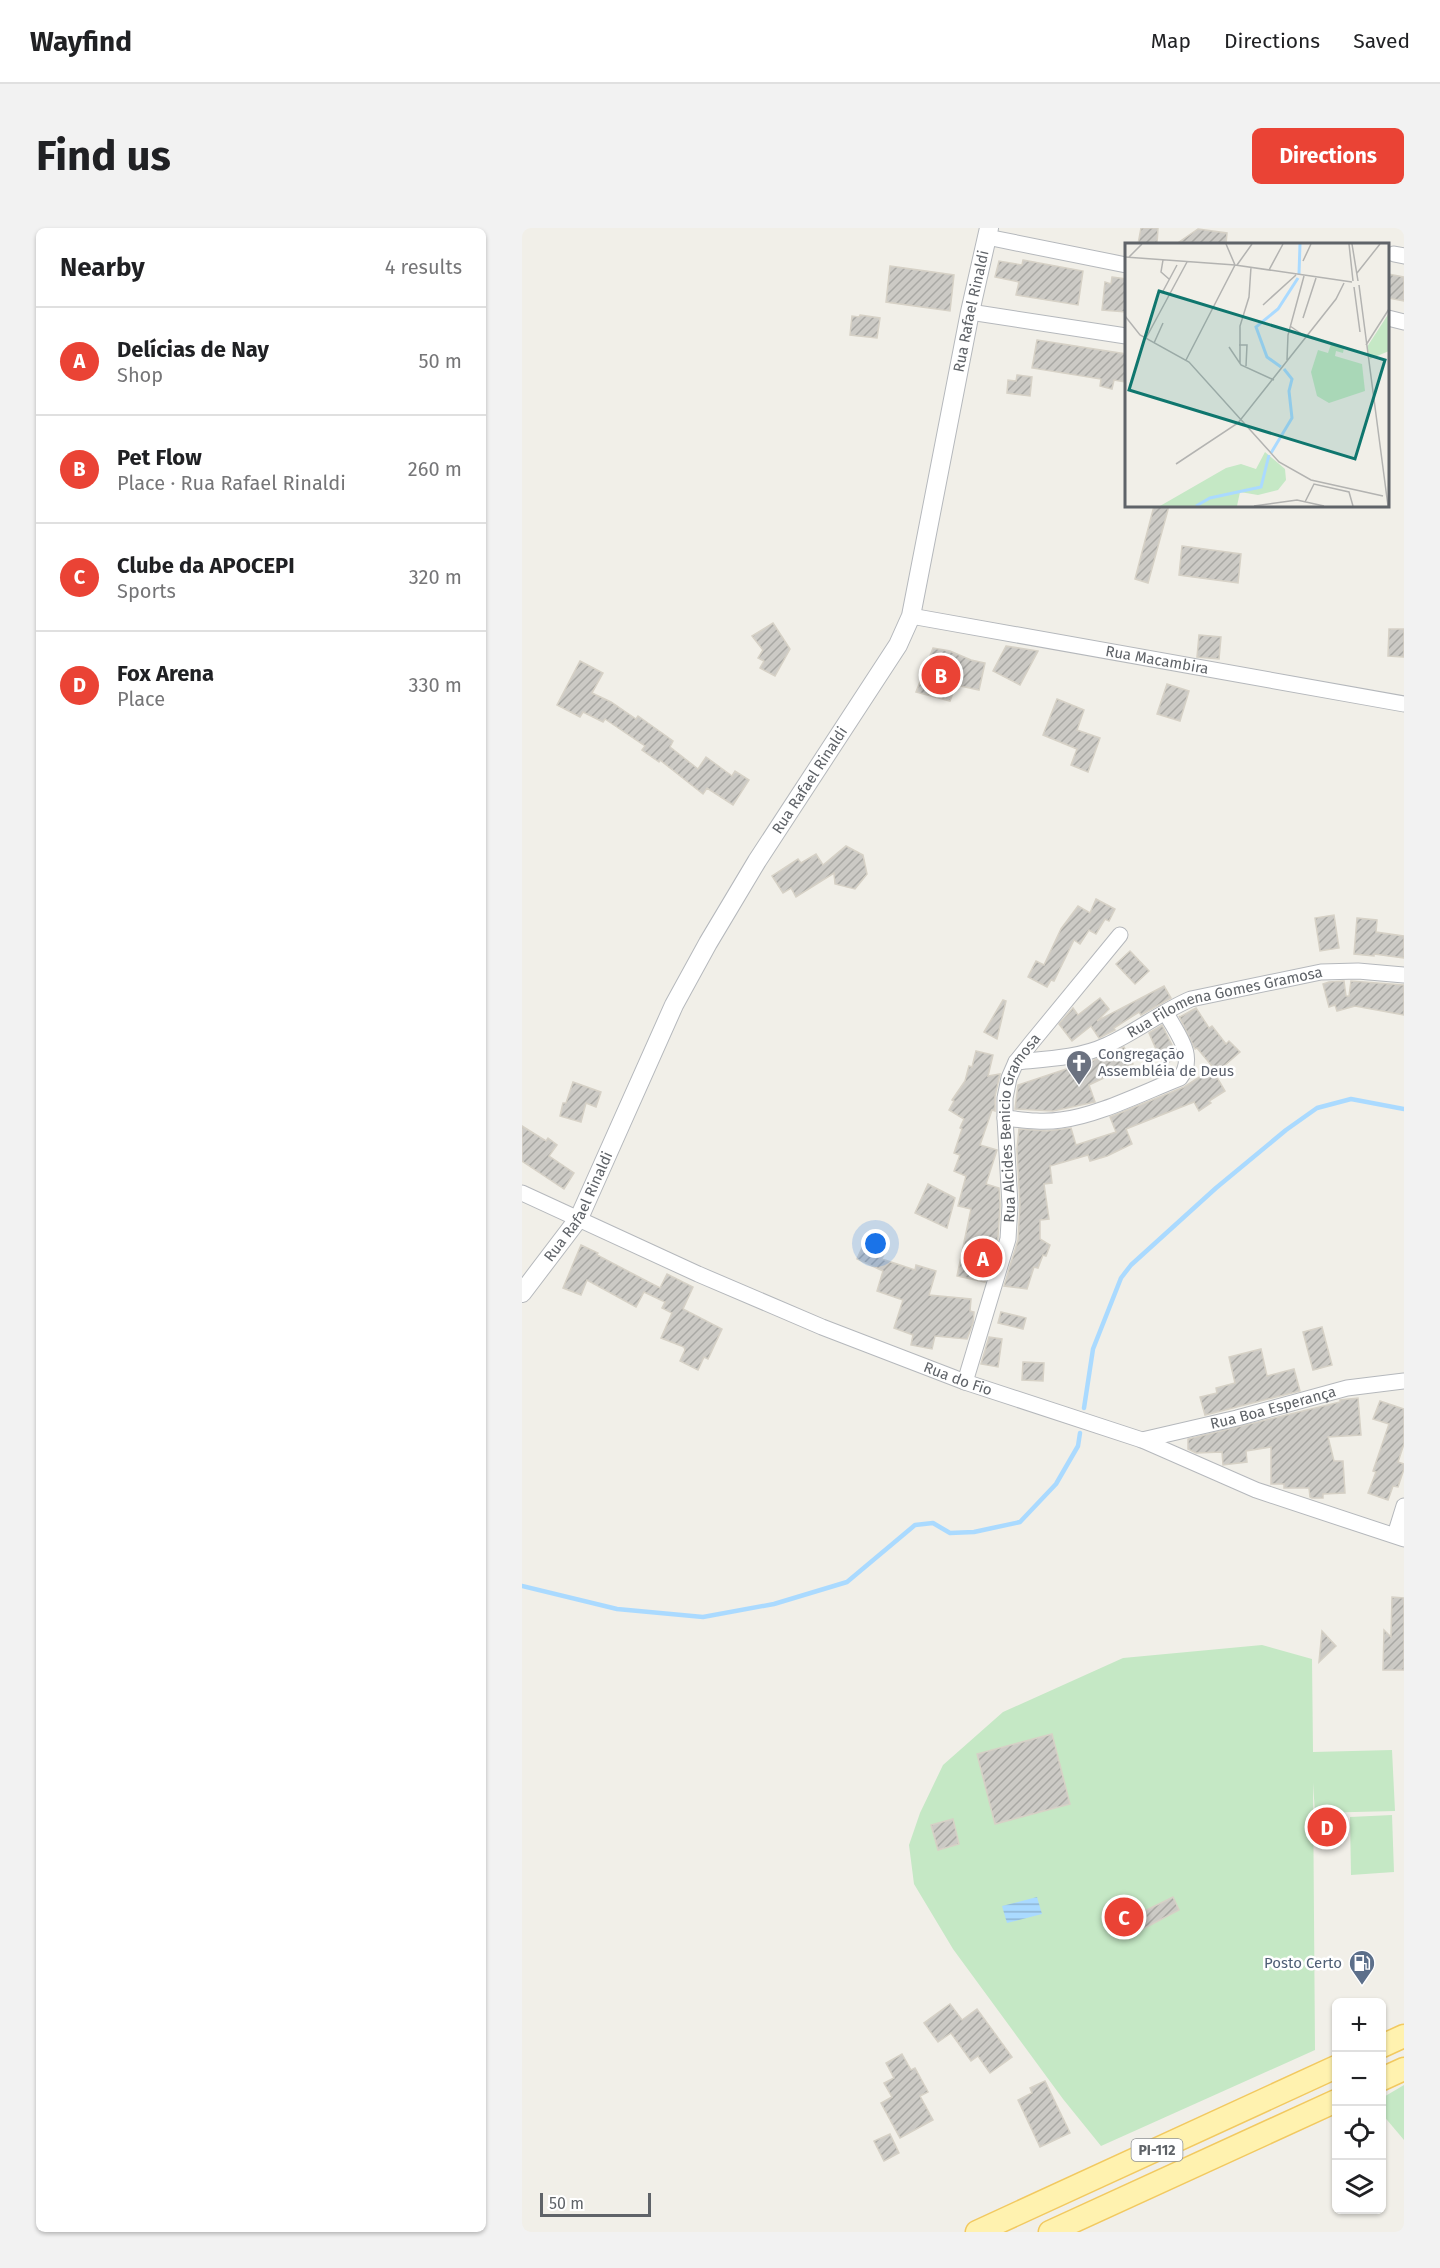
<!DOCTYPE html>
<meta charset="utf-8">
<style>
body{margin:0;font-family:"Fira Sans",sans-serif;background:#f2f2f2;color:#202124}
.controls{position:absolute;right:18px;bottom:18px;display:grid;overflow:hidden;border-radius:9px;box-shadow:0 2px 4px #0004}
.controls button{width:54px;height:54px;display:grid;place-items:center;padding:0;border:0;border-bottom:2px solid #e0e0e0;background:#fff;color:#202124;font:30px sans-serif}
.scale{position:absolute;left:18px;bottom:15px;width:111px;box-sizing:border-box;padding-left:6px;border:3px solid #5f6368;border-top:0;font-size:16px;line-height:21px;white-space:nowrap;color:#5f6368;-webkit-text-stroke:4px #fff;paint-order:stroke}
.you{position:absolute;left:354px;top:1016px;width:21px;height:21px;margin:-15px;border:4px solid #fff;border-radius:50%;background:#1a73e8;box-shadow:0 0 0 9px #1a73e833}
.badge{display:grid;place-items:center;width:39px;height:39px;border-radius:50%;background:#ea4335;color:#fff;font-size:20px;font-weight:700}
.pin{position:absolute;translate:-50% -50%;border:3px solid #fff;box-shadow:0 2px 6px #0006}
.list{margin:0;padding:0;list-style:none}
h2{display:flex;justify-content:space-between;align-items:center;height:78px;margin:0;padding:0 24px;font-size:26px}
h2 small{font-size:20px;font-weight:400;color:#757577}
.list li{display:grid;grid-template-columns:39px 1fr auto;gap:18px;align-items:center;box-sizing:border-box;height:108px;padding:0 24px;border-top:2px solid #e0e0e0}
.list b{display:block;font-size:22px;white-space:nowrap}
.list p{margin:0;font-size:20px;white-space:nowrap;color:#757577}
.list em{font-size:20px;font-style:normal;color:#757577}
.icon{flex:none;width:33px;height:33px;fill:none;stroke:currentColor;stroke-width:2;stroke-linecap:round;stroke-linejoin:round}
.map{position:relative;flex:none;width:882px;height:2004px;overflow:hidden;border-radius:9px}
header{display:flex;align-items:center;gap:36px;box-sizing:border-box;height:84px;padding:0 30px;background:#fff;border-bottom:2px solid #e0e0e0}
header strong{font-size:28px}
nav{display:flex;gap:33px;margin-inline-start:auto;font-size:21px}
.intro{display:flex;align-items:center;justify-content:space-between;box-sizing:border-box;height:144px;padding:0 36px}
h1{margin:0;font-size:42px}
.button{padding:15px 27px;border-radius:9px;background:#ea4335;color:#fff;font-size:21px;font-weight:700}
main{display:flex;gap:36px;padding:0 36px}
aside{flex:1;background:#fff;border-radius:9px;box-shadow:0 2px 4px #0004}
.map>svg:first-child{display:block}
.pitch{fill:#c5e8c5}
.water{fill:url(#water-rules)}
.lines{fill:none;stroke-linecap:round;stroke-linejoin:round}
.stream{stroke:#aadaff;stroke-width:4.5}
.building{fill:url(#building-hatch);stroke:#d6d1c6;stroke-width:1.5}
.minor-casing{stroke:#b5b8bc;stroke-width:17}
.tertiary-casing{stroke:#b5b8bc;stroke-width:20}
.primary-casing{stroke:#f2c960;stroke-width:25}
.minor{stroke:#fff;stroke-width:15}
.tertiary{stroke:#fff;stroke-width:18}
.primary{stroke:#fff2af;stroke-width:22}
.labels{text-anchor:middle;stroke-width:5;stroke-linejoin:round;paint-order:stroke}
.shield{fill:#fff;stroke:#8f9295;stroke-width:1.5}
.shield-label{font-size:14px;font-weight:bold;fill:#5f6368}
.street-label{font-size:15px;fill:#5f6368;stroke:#fff}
.worship-label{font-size:15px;fill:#5b616d;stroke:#fff;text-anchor:start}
.service-label{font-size:15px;fill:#4e5e75;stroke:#fff;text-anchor:end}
.inset-river{fill:none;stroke:#aadaff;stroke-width:3}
.inset-road{fill:none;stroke:#b3b3b1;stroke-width:1.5}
.view{fill:#0f766e;fill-opacity:0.15;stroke:#0f766e;stroke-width:3}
.inset-edge{fill:none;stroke:#5f6368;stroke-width:3}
</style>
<header>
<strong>Wayfind</strong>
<nav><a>Map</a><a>Directions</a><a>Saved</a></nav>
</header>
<div class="intro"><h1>Find us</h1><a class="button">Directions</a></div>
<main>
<aside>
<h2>Nearby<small>4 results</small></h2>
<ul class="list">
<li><span class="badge">A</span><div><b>Delícias de Nay</b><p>Shop</p></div><em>50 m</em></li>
<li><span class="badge">B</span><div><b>Pet Flow</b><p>Place · Rua Rafael Rinaldi</p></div><em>260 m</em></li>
<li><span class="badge">C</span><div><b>Clube da APOCEPI</b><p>Sports</p></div><em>320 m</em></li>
<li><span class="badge">D</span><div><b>Fox Arena</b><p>Place</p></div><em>330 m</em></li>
</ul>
</aside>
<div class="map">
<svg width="882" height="2004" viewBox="0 0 882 2004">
<defs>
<pattern id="water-rules" width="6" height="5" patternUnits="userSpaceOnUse" patternTransform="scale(1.5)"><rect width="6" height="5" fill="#aadaff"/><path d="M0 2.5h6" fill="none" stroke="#8eb4d2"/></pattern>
<pattern id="building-hatch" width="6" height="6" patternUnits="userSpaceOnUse" patternTransform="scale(1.5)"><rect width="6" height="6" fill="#cccac5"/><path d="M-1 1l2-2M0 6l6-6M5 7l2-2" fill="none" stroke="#a9a8a4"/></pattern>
</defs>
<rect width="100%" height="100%" fill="#f1efe8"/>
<!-- pitch -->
<g class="pitch">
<path d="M740,1417L790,1431L791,1524L870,1522L873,1583L793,1585L791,1555L793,1822L579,1918L541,1871L431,1721L392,1656L387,1617L398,1585L421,1537L481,1484L601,1430Z"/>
<path d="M870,1587L872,1644L829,1647L828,1589Z"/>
<path d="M882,1857V1912L860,1886V1870Z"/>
</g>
<!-- water -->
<path class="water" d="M515,1669L520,1686L485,1695L480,1678Z"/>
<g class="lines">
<!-- stream -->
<g class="stream">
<path d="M562,1180L571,1121L599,1050L609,1037L694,960L764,902L795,880L829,871L882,881"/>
<path d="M0,1358L95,1381L181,1389L252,1376L325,1354L393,1297L411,1295L428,1305L452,1304L498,1294L534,1256L556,1218L558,1205"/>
</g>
</g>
<!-- building -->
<g class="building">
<path d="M619,0H636L635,16H616Z"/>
<path d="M676,1L705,5L704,16L657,14Z"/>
<path d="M501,32L561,43L556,77L494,67L497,54L473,49L477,33L500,37Z"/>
<path d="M368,38L432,47L428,83L364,74Z"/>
<path d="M866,46L882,49V73L866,70Z"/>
<path d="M590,49L604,51V84L580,82L583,54L589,56Z"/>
<path d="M338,87L358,90L355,110L328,107L330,88L337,89Z"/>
<path d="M515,112L604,126V154L592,152L590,161L578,158L579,151L510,140Z"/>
<path d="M495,147L510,149L508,168L485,165L486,152L494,153Z"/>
<path d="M632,278H647L626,355L613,351Z"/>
<path d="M660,318L719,326L716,355L657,347Z"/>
<path d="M251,395L268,421L253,448L238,440L242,433L236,430L241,422L230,408Z"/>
<path d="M867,401H882V429L866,428Z"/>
<path d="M677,407L699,409L697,431L675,429Z"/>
<path d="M484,418L516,423L498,457L471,443Z"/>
<path d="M411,420L428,423L449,432L463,435L457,462L434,457L428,473L394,464Z"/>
<path d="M58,433L81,445L70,465L89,474L114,491L116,488L151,513L148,519L176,541L184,529L210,548L213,543L227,552L211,577L185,560L181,566L138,532L137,534L120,522L123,518L83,491L81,494L61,484L58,489L35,477Z"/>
<path d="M645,456L667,463L658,493L635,486Z"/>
<path d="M535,471L562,482L555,502L578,510L566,544L549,537L555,521L521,507Z"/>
<path d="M324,618L341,627L345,646L333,661L313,656L312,645L274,669L269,660L261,665L250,648L276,631L279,635L294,626L301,637Z"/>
<path d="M574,671L593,681L587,693L583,691L574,706L567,702L558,716L552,712L532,753L529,752L525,759L506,749L514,733L522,737L539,701L556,678L568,685Z"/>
<path d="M812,687L817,720L798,723L793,690Z"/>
<path d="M835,690L855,692L854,704L882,708V730L852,726V728L832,726Z"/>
<path d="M608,723L627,743L613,756L594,736Z"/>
<path d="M822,753L824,768H827L829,753L882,757V787L833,778L815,783L813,777L807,779L801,756L807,754Z"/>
<path d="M642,758L649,770L619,787L617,784L592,800L593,802L577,810L569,798L550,813L537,796L551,780L556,787L578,770L587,781L575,793Z"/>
<path d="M481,772L484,773L475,811L462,804Z"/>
<path d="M674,780L687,800L690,798L704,816L707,813L718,824L695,844L675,820L673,821L657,788L658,789Z"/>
<path d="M640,797L652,821L655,830L641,837L627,805Z"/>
<path d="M602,819L611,836L567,857L573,874L531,883L493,881L496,857L559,836L561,837Z"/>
<path d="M454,823L471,827L466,848L478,846L473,868V883L470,882L458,917L475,922L464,956L477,960L478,977L476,1009L463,1054L435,1048L449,981L436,978L444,948L432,943L438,927L432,925L440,901L438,900L442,891L427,882L432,873L430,872L443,853L447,838L450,839Z"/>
<path d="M690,841L703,863L687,873L689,875L677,883L672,874L604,901L610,916L585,928L568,933L566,927L528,938L530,955L522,956L527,991L518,992V1011L528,1017L524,1028L521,1027L516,1040L512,1039L505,1061L482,1058L496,1012L498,977L495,921L497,901L525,903L549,900L554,917L594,904L588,889L662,859Z"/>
<path d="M51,854L79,864L74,879L64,875L59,894L38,888L41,875H44Z"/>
<path d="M0,898L24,913L26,910L35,917L27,928L52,945L42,961L0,933Z"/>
<path d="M406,956L433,970L425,1000L393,985Z"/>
<path d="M344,1011L364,1021L360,1031L393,1042L394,1037L414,1043L407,1067L449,1071L448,1083L452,1084L451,1095L445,1111L413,1108L410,1121L389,1117L391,1107L372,1100L381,1072L355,1063L361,1043L335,1031Z"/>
<path d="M59,1017L76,1025L75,1027L138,1060L145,1046L171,1059L161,1081L200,1101L186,1131L182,1129L176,1142L158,1133L163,1122L162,1119L139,1110L150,1085L140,1080L143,1074L122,1064L114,1079L65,1052L59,1067L41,1060Z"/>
<path d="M479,1084L504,1090L501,1101L476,1095Z"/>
<path d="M800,1099L810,1137L791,1142L781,1104Z"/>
<path d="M467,1109L480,1111L476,1139L459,1136Z"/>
<path d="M739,1121L745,1148L772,1141L778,1163L683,1187L678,1169L695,1165L694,1160L713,1155L707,1129Z"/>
<path d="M501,1134L522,1135L521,1153L500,1152Z"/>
<path d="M836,1170L839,1207L806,1209L812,1233H821L823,1265L801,1266V1270H790L788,1269L787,1260H762V1256H749V1219L724,1223L725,1234L701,1237L700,1224L674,1225L666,1221V1211L818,1174V1172Z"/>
<path d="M858,1173L882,1181V1216L876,1234L882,1236V1241L876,1259L871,1258L866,1272L846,1265L854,1244L851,1243L867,1196L851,1191Z"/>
<path d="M870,1369L882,1370V1442H861L862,1402L869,1409Z"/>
<path d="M800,1403L814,1418L797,1434Z"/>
<path d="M530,1506L548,1576L473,1596L455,1526Z"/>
<path d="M793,1587H817L818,1612H794Z"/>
<path d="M431,1591L437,1616L416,1622L409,1597Z"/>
<path d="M651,1669L657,1682L619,1702L612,1688Z"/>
<path d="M428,1776L440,1792L455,1781L490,1829L468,1845L456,1828L449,1833L429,1805L416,1814L402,1795Z"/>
<path d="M380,1826L389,1842L393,1840L406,1864L398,1868L411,1892L378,1910L359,1875L370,1869L362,1855L372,1850L364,1835Z"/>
<path d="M523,1853L548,1905L518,1919L496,1872L510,1865L508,1860Z"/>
<path d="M368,1906L377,1925L362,1933L352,1913Z"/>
</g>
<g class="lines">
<!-- minor casing -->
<g class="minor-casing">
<g id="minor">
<path d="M465,9L604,37"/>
<path d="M872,26L882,28"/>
<path d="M448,84L604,108"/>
<path d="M866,90L882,94"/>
<path id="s1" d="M389,388L882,476"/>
<path id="s2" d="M494,834C525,831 557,830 585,817C614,804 640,783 669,771L799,744L836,743L882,747"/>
<path d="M483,890C501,892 520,895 539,892C575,888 622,864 658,850C675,828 655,806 644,785"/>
<path id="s3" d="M0,965L176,1046L300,1099L443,1154L620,1212L734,1262L882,1311"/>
<path id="s4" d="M443,1154L486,1011L488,977L483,890V870L487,850L494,834L510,814L598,707"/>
<path id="s5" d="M620,1212L715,1190L825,1160L882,1153"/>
<path d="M873,1307L882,1278"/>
</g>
</g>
<!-- tertiary casing -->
<g class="tertiary-casing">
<g id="tertiary">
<path id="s6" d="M0,1065L57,990L152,777L186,715L235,633L376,417L389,388L448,84L467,0"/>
</g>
</g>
<!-- primary casing -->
<g class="primary-casing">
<g id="primary">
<path d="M860,1818L882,1808"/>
<path d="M860,1851L882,1841"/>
<path d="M455,2004L814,1839"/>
<path d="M528,2004L814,1873"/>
</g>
</g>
<!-- minor -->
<use href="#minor" class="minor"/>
<!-- tertiary -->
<use href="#tertiary" class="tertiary"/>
<!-- primary -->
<use href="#primary" class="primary"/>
</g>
<!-- icons -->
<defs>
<g id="church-pin" transform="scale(1.35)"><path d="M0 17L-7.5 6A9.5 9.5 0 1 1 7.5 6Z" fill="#6b7280" stroke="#fff"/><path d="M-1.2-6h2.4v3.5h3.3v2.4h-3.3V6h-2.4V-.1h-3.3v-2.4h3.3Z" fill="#fff"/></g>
<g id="fuel-pin" transform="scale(1.35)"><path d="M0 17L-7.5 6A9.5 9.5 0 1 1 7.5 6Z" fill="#5c6f8a" stroke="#fff"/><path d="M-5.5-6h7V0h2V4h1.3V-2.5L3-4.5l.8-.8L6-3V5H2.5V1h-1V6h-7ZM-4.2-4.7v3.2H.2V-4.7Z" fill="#fff"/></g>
</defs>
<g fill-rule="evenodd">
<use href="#church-pin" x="557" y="835"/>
<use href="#fuel-pin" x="840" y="1735"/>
</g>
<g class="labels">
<!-- shield labels -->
<rect class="shield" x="609.5" y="1911" width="51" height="22" rx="4.5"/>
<g class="shield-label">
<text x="635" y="1927">PI-112</text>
</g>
<!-- street labels -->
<g class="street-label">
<text dy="5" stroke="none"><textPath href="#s6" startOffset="1094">Rua Rafael Rinaldi</textPath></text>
<text dy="5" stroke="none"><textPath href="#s1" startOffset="250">Rua Macambira</textPath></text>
<text dy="5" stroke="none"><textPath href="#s6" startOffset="590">Rua Rafael Rinaldi</textPath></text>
<text dy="5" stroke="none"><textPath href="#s2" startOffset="220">Rua Filomena Gomes Gramosa</textPath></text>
<text dy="5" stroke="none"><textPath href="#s4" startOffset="264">Rua Alcides Benicio Gramosa</textPath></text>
<text dy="5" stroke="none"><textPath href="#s6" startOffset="104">Rua Rafael Rinaldi</textPath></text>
<text dy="5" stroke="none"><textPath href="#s3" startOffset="474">Rua do Fio</textPath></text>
<text dy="5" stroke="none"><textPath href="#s5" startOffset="135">Rua Boa Esperança</textPath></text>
</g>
<!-- worship labels -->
<g class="worship-label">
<text x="576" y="831">Congregação<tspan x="576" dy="17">Assembléia de Deus</tspan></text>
</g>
<!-- service labels -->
<g class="service-label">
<text x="820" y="1740">Posto Certo</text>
</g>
</g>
<!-- overview -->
<g transform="translate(603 15)">
<rect width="264" height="264" fill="#f1efe8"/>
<path d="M140,209L160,226L161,237L153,247L133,252L115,249L112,263H35L101,225L116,221L131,226Z" fill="#c5e8c5"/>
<path d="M264,70V108L245,116L242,104ZM206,101L219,105L218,110L211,108L210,113L237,121L240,148L204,160L192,153L186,129L193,107L203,110Z" fill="#c5e8c5"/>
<path class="inset-river" d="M174,31L175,1M156,124L142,114L131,84L153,66L173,35M146,210L167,175L164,148L167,136L159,126M71,263L85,255L136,244L144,212"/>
<path class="inset-road" d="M224,1L228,38M227,1L233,38M0,14L110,22L227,39M4,14L17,1M38,17L36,29L44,36M178,18L186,1M112,22L127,1M144,27L158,1M232,30L255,1M234,42L263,263M229,44L235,89M37,50L52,22M138,62L171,32M0,73L15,92L64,119L154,219L186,237L258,253M178,75L191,35M165,83L181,94M21,95L62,19M29,100L38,80M114,102H122L121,123M241,102L264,66M104,104L116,122L149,137M61,117L110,22L101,1M162,117L163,92L179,33M115,120V83L124,54L126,24M51,221L113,180L211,56L219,40M180,259L189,241L224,249L228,263M129,263L172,257L199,263"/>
<path class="view" d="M34,48L260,117L230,216L4,147Z"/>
<rect width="264" height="264" class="inset-edge"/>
</g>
</svg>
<div class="controls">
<button>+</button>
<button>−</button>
<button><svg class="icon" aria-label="locate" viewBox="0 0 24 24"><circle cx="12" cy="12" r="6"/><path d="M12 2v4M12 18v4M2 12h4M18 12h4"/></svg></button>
<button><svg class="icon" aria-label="layers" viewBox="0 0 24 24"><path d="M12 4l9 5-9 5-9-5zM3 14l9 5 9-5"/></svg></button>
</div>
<div class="scale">50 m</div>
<div class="you"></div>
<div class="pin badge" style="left:461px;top:1030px">A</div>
<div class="pin badge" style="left:419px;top:447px">B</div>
<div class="pin badge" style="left:602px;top:1689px">C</div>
<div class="pin badge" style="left:805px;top:1599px">D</div>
</div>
</main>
